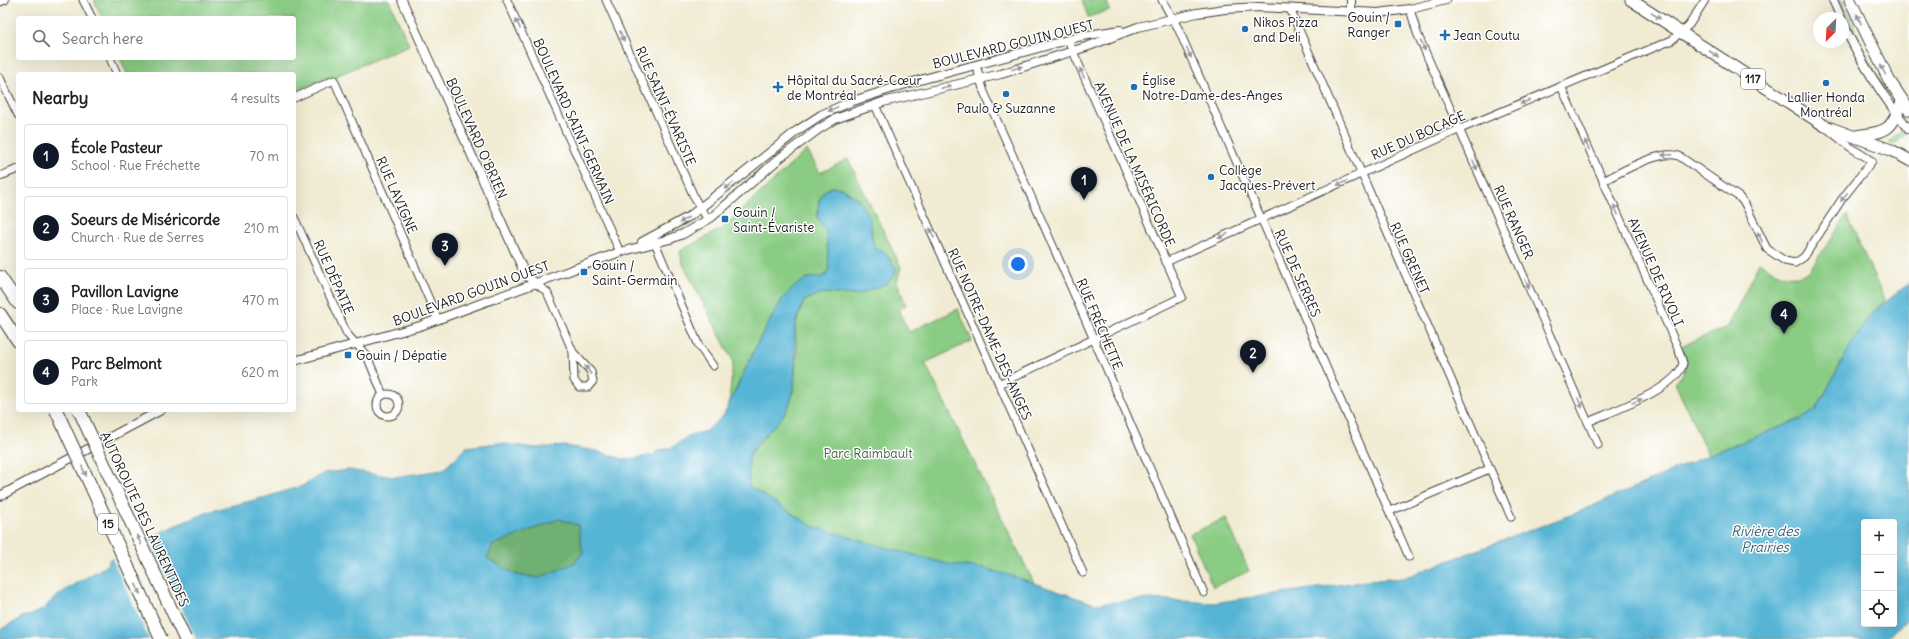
<!DOCTYPE html>
<meta charset="utf-8">
<style>
body{margin:0;font-family:Delius,sans-serif;background:#f6f6f6;color:#202124}
.controls{position:absolute;right:12px;bottom:12px;display:grid;overflow:hidden;border-radius:4px;box-shadow:0 4px 16px #0002}
.controls button{width:36px;height:36px;display:grid;place-items:center;padding:0;border:0;border-bottom:1px solid #e0e0e0;background:#fff;color:#202124;font:20px sans-serif}
.compass{position:absolute;left:1813px;top:12px;width:36px;height:36px;border-radius:50%;background:#fff;box-shadow:0 4px 16px #0002;rotate:204deg}
.you{position:absolute;left:1018px;top:264px;width:14px;height:14px;margin:-10px;border:3px solid #fff;border-radius:50%;background:#1a73e8;box-shadow:0 0 0 6px #1a73e833}
.badge{display:grid;place-items:center;width:26px;height:26px;border-radius:50%;background:#111827;color:#fff;font-size:13px;font-weight:700}
.pin{position:absolute;translate:-50% -33px;filter:drop-shadow(0 1px 2px #0008)}
.pin::after{content:'';position:absolute;top:21px;width:14px;height:12px;background:inherit;clip-path:polygon(0 0,100% 0,50% 100%)}
.list{margin:0;padding:0;list-style:none}
h2{display:flex;justify-content:space-between;align-items:center;height:52px;margin:0;padding:0 16px;font-size:17px}
h2 small{font-size:13px;font-weight:400;color:#757577}
.list li{display:grid;grid-template-columns:26px 1fr auto;gap:12px;align-items:center;box-sizing:border-box;height:64px;margin:0 8px 8px;padding:0 8px;border:1px solid #e0e0e0;border-radius:4px}
.list b{display:block;font-size:15px;white-space:nowrap}
.list p{margin:0;font-size:13px;white-space:nowrap;color:#757577}
.list em{font-size:13px;font-style:normal;color:#757577}
.icon{flex:none;width:22px;height:22px;fill:none;stroke:currentColor;stroke-width:2;stroke-linecap:round;stroke-linejoin:round}
.map{position:relative;flex:none;width:1909px;height:639px;overflow:hidden}
.search{position:absolute;background:#fff;box-shadow:0 4px 16px #0002;left:16px;top:16px;width:280px;height:44px;display:flex;align-items:center;gap:10px;box-sizing:border-box;padding:0 14px;border-radius:4px;color:#757577;font-size:15px}
.panel{position:absolute;background:#fff;box-shadow:0 4px 16px #0002;left:16px;top:72px;width:280px;height:340px;border-radius:4px}
.map>svg:first-child{display:block}
.green{fill:#8acc84;stroke:#537450}
.forest{fill:#6fb072;stroke:#466647}
.water{fill:#57b5d5;stroke:#3a6878;fill-rule:evenodd}
.pier{fill:#f0ebd2}
.lines{fill:none;stroke-linecap:round;stroke-linejoin:round}
.minor-casing{stroke:#3c3b37;stroke-width:9}
.tertiary-casing{stroke:#3c3b37;stroke-width:10}
.primary-casing{stroke:#3c3b37;stroke-width:13}
.motorway-casing{stroke:#3c3b37;stroke-width:14}
.minor{stroke:#fff;stroke-width:7}
.tertiary{stroke:#fff;stroke-width:8}
.primary{stroke:#fff;stroke-width:11}
.motorway{stroke:#fff;stroke-width:12}
.motorway-bridge-casing{stroke:#3c3b37;stroke-width:14;stroke-linecap:butt}
.motorway-bridge{stroke:#fff;stroke-width:12}
.oneway{fill:#999}
.poi-dot{fill:#1f6fb2;stroke:#fff;stroke-width:1.5}
.labels{text-anchor:middle;stroke-width:3;stroke-linejoin:round;paint-order:stroke}
.shield{fill:#fff;stroke:#606060;stroke-width:1}
.shield-label{font-size:12px;font-weight:bold;fill:#1c1c1c}
.poi-label{font-size:13px;fill:#1c1c1c;stroke:#fff;text-anchor:start}
.street-label{font-size:13px;fill:#1c1c1c;stroke:#fff}
.park-label{font-size:13px;fill:#486246;stroke:#fff}
.water-label{font-size:14px;font-style:italic;fill:#37616f;stroke:#fff}
</style>
<div class="map">
<svg width="1909" height="639" viewBox="0 0 1909 639">
<rect width="100%" height="100%" fill="#fff"/>
<filter id="ink" filterUnits="userSpaceOnUse"><feTurbulence type="fractalNoise" baseFrequency=".025" numOctaves="2"/><feDisplacementMap in="SourceGraphic" scale="8" xChannelSelector="R" yChannelSelector="G"/><feConvolveMatrix kernelMatrix="1 2 1 2 8 2 1 2 1" color-interpolation-filters="sRGB"/></filter>
<filter id="wash" filterUnits="userSpaceOnUse"><feTurbulence type="fractalNoise" baseFrequency=".012" numOctaves="4" result="noise"/><feDisplacementMap in="SourceGraphic" scale="16" xChannelSelector="R" yChannelSelector="G"/><feGaussianBlur stdDeviation="0.9" result="paint"/><feColorMatrix in="noise" values="0 0 0 0 0 0 0 0 0 0 0 0 0 0 0 0 0 1.4 0 .05"/><feComposite in="paint" operator="in"/></filter>
<g filter="url(#wash)">
<rect width="100%" height="100%" fill="#f0ebd2"/>
<!-- green -->
<g class="green">
<path d="M94,0H389L409,45L338,75L336,79L325,78L294,92V74H127L120,58H294V18H102Z"/>
<path d="M1082,0H1106L1110,10L1088,17Z"/>
<path d="M1838,0H1842L1866,55L1891,99C1868,69 1853,35 1838,0Z"/>
<path d="M1904,129L1906,134L1895,144L1888,142Z"/>
<path d="M807,150L820,173L848,159L901,267L897,282L906,305L898,309L909,332L958,309L972,341L925,363L1034,583L985,577L810,532L749,486L748,466L750,455L790,404L793,393L797,353L795,326L804,301L822,293L858,295L884,252L874,248L871,229L857,198L841,188L832,187L824,191L819,201L817,217L826,231L829,268L826,275L822,277L808,278L783,298L759,340L729,404L733,361L682,262L680,251L721,229Z"/>
<path d="M1847,215L1885,301L1870,315L1853,341L1816,410L1801,419L1708,455L1675,383C1690,368 1686,365 1681,346L1728,327L1759,262C1776,273 1791,283 1809,271Z"/>
<path d="M1226,518L1249,571L1213,587L1190,534Z"/>
</g>
<!-- forest -->
<path class="forest" d="M559,519L578,525L583,553L574,563L539,578L516,575L487,558L493,545Z"/>
<!-- water -->
<path class="water" d="M832,187L841,188L857,198L869,217L874,248L884,252L896,268L895,275L886,284L857,295L822,293L804,301C801,309 796,319 795,327C794,352 798,378 790,403C783,424 756,437 750,456C747,465 749,476 749,486L812,526L873,544L948,564L984,568L1019,578L1095,604L1149,599L1213,603L1366,581L1403,578L1581,511L1708,455L1801,419L1816,410L1853,341L1870,315L1909,283V618L1884,639H0V630L24,616H29L44,609L51,601L67,589L106,566L111,558L174,526L211,511L266,497L302,486L324,473L349,470L394,477L443,470L466,447L498,443L535,448L565,446L597,451L626,460L653,455L657,451L673,447L690,435L706,431L724,415L759,340L783,298L795,286L808,278L822,277L826,275L829,268L826,231L817,217L819,201L824,191ZM559,519L578,525L583,553L574,563L539,578L516,575L487,558L493,545ZM1864,522H1894V624H1864Z"/>
<!-- pier -->
<path class="pier" d="M150,538L196,639H149L111,556Z"/>
</g>
<g filter="url(#ink)">
<g class="lines">
<!-- minor casing -->
<g class="minor-casing">
<g id="minor">
<path d="M83,0L92,18"/>
<path d="M507,0L620,252"/>
<path d="M606,0L695,199L708,220"/>
<path d="M1162,0L1178,28L1409,557"/>
<path d="M0,2L5,0"/>
<path d="M1290,9L1511,517"/>
<path d="M1410,9L1417,33L1598,445"/>
<path d="M110,58L117,74"/>
<path d="M976,65L984,92C1060,258 1131,426 1204,593"/>
<path d="M0,78L18,115"/>
<path d="M1561,86L1679,351L1683,363C1678,389 1610,412 1588,422"/>
<path d="M294,98L334,80L438,320"/>
<path d="M875,105L1083,573"/>
<path d="M0,176L18,169"/>
<path d="M1603,181C1621,172 1660,149 1679,156L1739,197L1745,204L1767,249L1785,261L1795,263L1804,257L1842,199L1872,161L1850,147L1829,130"/>
<path d="M294,217L347,334L367,356L383,395"/>
<path d="M653,238L699,346L713,366"/>
<path d="M1166,262L1460,129L1672,40L1689,25L1705,0"/>
<path d="M535,283L547,292L573,352L591,372L593,381L588,387H579L574,380L573,352"/>
<path d="M999,384L1182,297L1068,40"/>
<circle cx="388" cy="405" r="11"/>
<path d="M1390,511L1489,469"/>
</g>
</g>
<!-- tertiary casing -->
<g class="tertiary-casing">
<g id="tertiary">
<path d="M402,0L525,274L535,283"/>
<path d="M1351,0V13"/>
<path d="M1833,0L1841,18"/>
<path d="M1843,24C1861,62 1882,96 1909,129"/>
<path d="M642,242L690,216L798,130L821,115L850,102L909,83L1082,36L1120,30"/>
<path d="M294,361L420,326L620,252L670,239L683,234L712,217L781,157L819,129L835,119L883,102L1001,74L1089,46L1138,27L1197,13L1225,9L1259,7L1378,13L1410,9L1446,0"/>
<path d="M0,496L161,410"/>
</g>
</g>
<!-- primary casing -->
<g class="primary-casing">
<g id="primary">
<path d="M1631,0L1825,126L1891,150L1909,160"/>
<path d="M1850,0L1889,80L1909,110"/>
<path d="M1856,136C1887,131 1891,132 1902,101"/>
</g>
</g>
<!-- motorway casing -->
<g class="motorway-casing">
<g id="motorway">
<path d="M0,277L18,303"/>
<path d="M0,314L18,341"/>
</g>
</g>
<!-- minor -->
<use href="#minor" class="minor"/>
<!-- tertiary -->
<use href="#tertiary" class="tertiary"/>
<!-- primary -->
<use href="#primary" class="primary"/>
<!-- motorway -->
<use href="#motorway" class="motorway"/>
<!-- motorway-bridge casing -->
<g class="motorway-bridge-casing">
<g id="motorway-bridge">
<path d="M56,410L161,639"/>
<path d="M79,410L185,639"/>
</g>
</g>
<!-- motorway-bridge -->
<use href="#motorway-bridge" class="motorway-bridge"/>
</g>
<!-- one-way arrows -->
<defs><path id="oneway-solid" d="M-6-.8H1V-3.2L6.5 0L1 3.2V.8H-6Z"/></defs>
<g class="oneway">
<use href="#oneway-solid" transform="translate(1656 16) rotate(33)"/>
<use href="#oneway-solid" transform="translate(1859 19) rotate(-114)"/>
<use href="#oneway-solid" transform="translate(518 24) rotate(-114)"/>
<use href="#oneway-solid" transform="translate(622 36) rotate(66)"/>
<use href="#oneway-solid" transform="translate(1423 46) rotate(66)"/>
<use href="#oneway-solid" transform="translate(1189 53) rotate(66)"/>
<use href="#oneway-solid" transform="translate(1714 54) rotate(33)"/>
<use href="#oneway-solid" transform="translate(1017 68) rotate(-18)"/>
<use href="#oneway-solid" transform="translate(1883 70) rotate(-118)"/>
<use href="#oneway-solid" transform="translate(1082 73) rotate(-114)"/>
<use href="#oneway-solid" transform="translate(946 87) rotate(-13)"/>
<use href="#oneway-solid" transform="translate(1525 102) rotate(157)"/>
<use href="#oneway-solid" transform="translate(833 109) rotate(154)"/>
<use href="#oneway-solid" transform="translate(1587 145) rotate(-114)"/>
<use href="#oneway-solid" transform="translate(1667 155) rotate(178)"/>
<use href="#oneway-solid" transform="translate(1475 165) rotate(66)"/>
<use href="#oneway-solid" transform="translate(1342 183) rotate(157)"/>
<use href="#oneway-solid" transform="translate(729 186) rotate(141)"/>
<use href="#oneway-solid" transform="translate(1844 197) rotate(127)"/>
<use href="#oneway-solid" transform="translate(1616 210) rotate(-114)"/>
<use href="#oneway-solid" transform="translate(684 220) rotate(148)"/>
<use href="#oneway-solid" transform="translate(932 233) rotate(-114)"/>
<use href="#oneway-solid" transform="translate(1223 236) rotate(153)"/>
<use href="#oneway-solid" transform="translate(1760 237) rotate(-115)"/>
<use href="#oneway-solid" transform="translate(1527 284) rotate(66)"/>
<use href="#oneway-solid" transform="translate(588 370) rotate(-127)"/>
<use href="#oneway-solid" transform="translate(1637 401) rotate(-23)"/>
<use href="#oneway-solid" transform="translate(1580 403) rotate(66)"/>
<use href="#oneway-solid" transform="translate(84 471) rotate(65)"/>
<use href="#oneway-solid" transform="translate(139 540) rotate(-115)"/>
<use href="#oneway-solid" transform="translate(138 589) rotate(65)"/>
</g>
</g>
<!-- markers -->
<g class="poi-dot">
<rect x="1394" y="20" width="8" height="8" rx="2"/>
<circle cx="1245" cy="29" r="4"/>
<path d="M1443 29h4v4h4v4h-4v4h-4v-4h-4v-4h4z"/>
<circle cx="1826" cy="83" r="4"/>
<path d="M776 81h4v4h4v4h-4v4h-4v-4h-4v-4h4z"/>
<circle cx="1134" cy="87" r="4"/>
<circle cx="1006" cy="94" r="4"/>
<circle cx="1211" cy="177" r="4"/>
<rect x="721" y="215" width="8" height="8" rx="2"/>
<rect x="580" y="268" width="8" height="8" rx="2"/>
<rect x="344" y="351" width="8" height="8" rx="2"/>
</g>
<g class="labels">
<!-- shield labels -->
<g class="shield">
<rect x="1741" y="69" width="24" height="20" rx="3"/>
<rect x="98" y="514" width="20" height="20" rx="3"/>
</g>
<g class="shield-label">
<text x="1753" y="83">117</text>
<text x="108" y="528">15</text>
</g>
<!-- poi labels -->
<g class="poi-label">
<text x="1390" y="22" text-anchor="end">Gouin /<tspan x="1390" dy="15">Ranger</tspan></text>
<text x="1253" y="27">Nikos Pizza<tspan x="1253" dy="15">and Deli</tspan></text>
<text x="1453" y="40">Jean Coutu</text>
<text x="787" y="85">Hôpital du Sacré-Cœur<tspan x="787" dy="15">de Montréal</tspan></text>
<text x="1142" y="85">Église<tspan x="1142" dy="15">Notre-Dame-des-Anges</tspan></text>
<text x="1826" y="102" text-anchor="middle">Lallier Honda<tspan x="1826" dy="15">Montréal</tspan></text>
<text x="1006" y="113" text-anchor="middle">Paulo &amp; Suzanne</text>
<text x="1219" y="175">Collège<tspan x="1219" dy="15">Jacques-Prévert</tspan></text>
<text x="733" y="217">Gouin /<tspan x="733" dy="15">Saint-Évariste</tspan></text>
<text x="592" y="270">Gouin /<tspan x="592" dy="15">Saint-Germain</tspan></text>
<text x="356" y="360">Gouin / Dépatie</text>
</g>
<!-- street labels -->
<g class="street-label">
<text transform="translate(1013 44) rotate(-14)" y="5">BOULEVARD GOUIN OUEST</text>
<text transform="translate(666 106) rotate(66)" y="5">RUE SAINT-ÉVARISTE</text>
<text transform="translate(574 121) rotate(66)" y="5">BOULEVARD SAINT-GERMAIN</text>
<text transform="translate(1418 135) rotate(-24)" y="5">RUE DU BOCAGE</text>
<text transform="translate(477 138) rotate(66)" y="5">BOULEVARD O'BRIEN</text>
<text transform="translate(1135 164) rotate(66)" y="5">AVENUE DE LA MISÉRICORDE</text>
<text transform="translate(397 195) rotate(66)" y="5">RUE LAVIGNE</text>
<text transform="translate(1514 222) rotate(66)" y="5">RUE RANGER</text>
<text transform="translate(1410 258) rotate(66)" y="5">RUE GRENET</text>
<text transform="translate(1656 272) rotate(66)" y="5">AVENUE DE RIVOLI</text>
<text transform="translate(1298 273) rotate(66)" y="5">RUE DE SERRES</text>
<text transform="translate(334 277) rotate(66)" y="5">RUE DÉPATIE</text>
<text transform="translate(471 293) rotate(-20)" y="5">BOULEVARD GOUIN OUEST</text>
<text transform="translate(1100 324) rotate(67)" y="5">RUE FRÉCHETTE</text>
<text transform="translate(990 334) rotate(66)" y="5">RUE NOTRE-DAME-DES-ANGES</text>
<text transform="translate(145 519) rotate(65)" y="5">AUTOROUTE DES LAURENTIDES</text>
</g>
<!-- park labels -->
<g class="park-label">
<text x="868" y="458">Parc Raimbault</text>
</g>
<!-- water labels -->
<g class="water-label">
<text x="1765" y="536">Rivière des<tspan x="1765" dy="16">Prairies</tspan></text>
</g>
</g>
</svg>
<div class="controls">
<button>+</button>
<button>−</button>
<button><svg class="icon" aria-label="locate" viewBox="0 0 24 24"><circle cx="12" cy="12" r="6"/><path d="M12 2v4M12 18v4M2 12h4M18 12h4"/></svg></button>
</div>
<svg class="compass" viewBox="-18 -18 36 36"><path d="M0-13l5 13h-10z" fill="#e53935"/><path d="M0 13l5-13h-10z" fill="#757577"/></svg>
<div class="you"></div>
<div class="pin badge" style="left:1084px;top:200px">1</div>
<div class="pin badge" style="left:1253px;top:373px">2</div>
<div class="pin badge" style="left:445px;top:266px">3</div>
<div class="pin badge" style="left:1784px;top:334px">4</div>
<div class="search"><svg class="icon" aria-label="search" viewBox="0 0 24 24"><circle cx="10" cy="10" r="6"/><path d="M15 15l6 6"/></svg>Search here</div>
<section class="panel">
<h2>Nearby<small>4 results</small></h2>
<ul class="list">
<li><span class="badge">1</span><div><b>École Pasteur</b><p>School · Rue Fréchette</p></div><em>70 m</em></li>
<li><span class="badge">2</span><div><b>Soeurs de Miséricorde</b><p>Church · Rue de Serres</p></div><em>210 m</em></li>
<li><span class="badge">3</span><div><b>Pavillon Lavigne</b><p>Place · Rue Lavigne</p></div><em>470 m</em></li>
<li><span class="badge">4</span><div><b>Parc Belmont</b><p>Park</p></div><em>620 m</em></li>
</ul>
</section>
</div>
